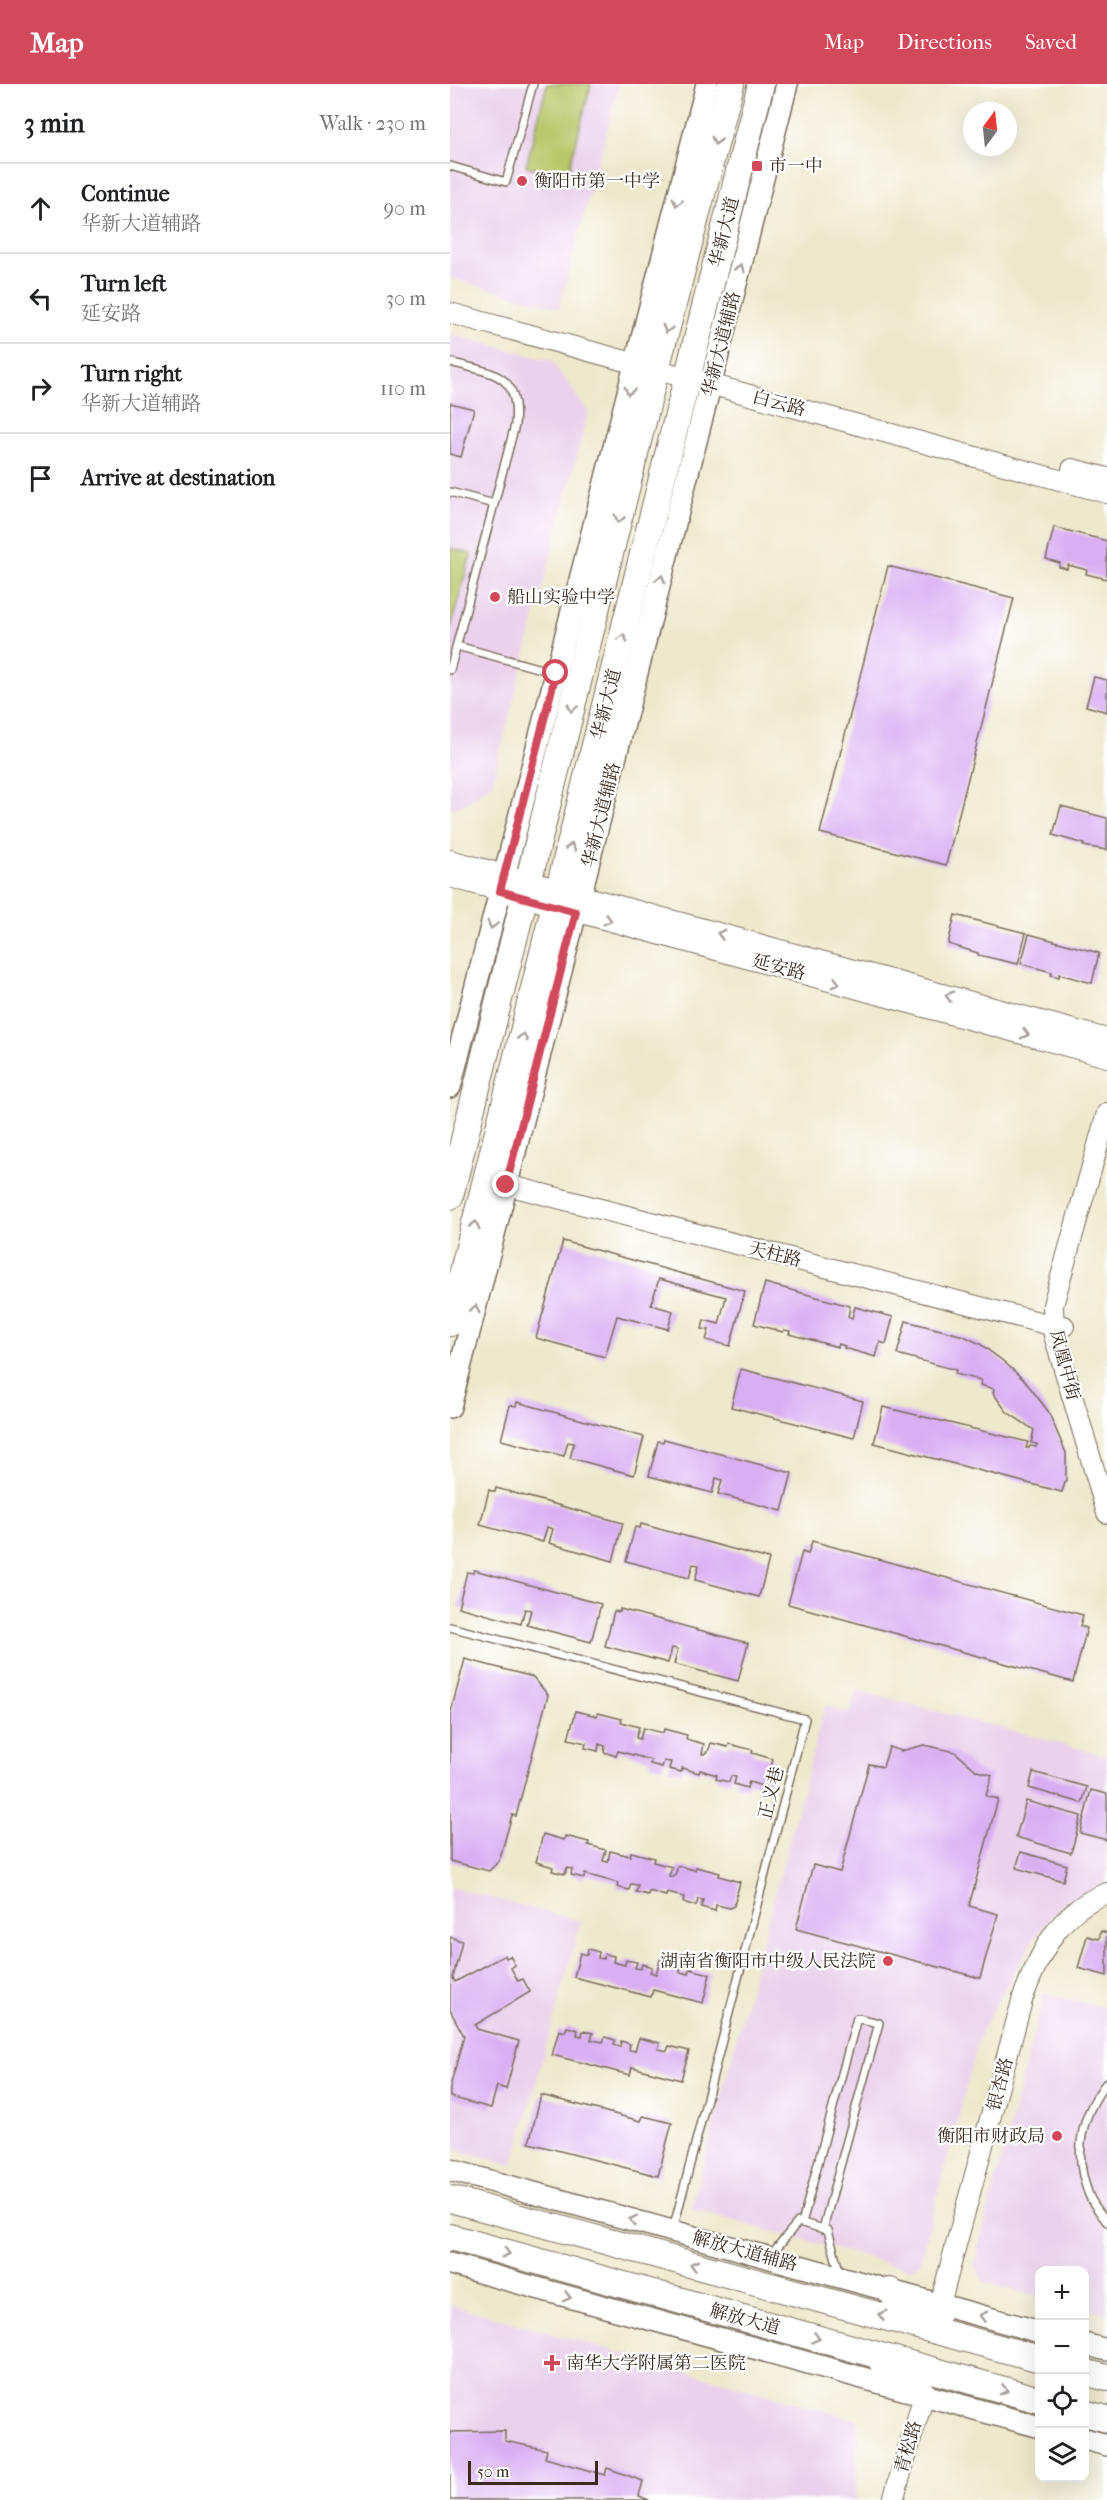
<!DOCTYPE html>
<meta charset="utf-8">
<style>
body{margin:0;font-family:"IM FELL French Canon","Noto Serif SC",serif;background:#f6f6f6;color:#202124}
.controls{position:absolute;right:18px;bottom:18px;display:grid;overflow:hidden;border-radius:12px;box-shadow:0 6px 24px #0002}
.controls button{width:54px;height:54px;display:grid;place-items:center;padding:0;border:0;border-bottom:2px solid #e0e0e0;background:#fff;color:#202124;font:30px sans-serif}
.compass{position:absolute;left:513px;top:18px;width:54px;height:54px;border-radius:50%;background:#fff;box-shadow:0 6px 24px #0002;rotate:15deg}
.scale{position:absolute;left:18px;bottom:15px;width:130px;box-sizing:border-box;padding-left:6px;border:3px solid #3b2a1e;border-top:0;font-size:16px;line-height:21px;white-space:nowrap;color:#3b2a1e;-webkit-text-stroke:4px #fff;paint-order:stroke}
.stop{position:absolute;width:18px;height:18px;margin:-14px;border:4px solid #d1495b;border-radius:50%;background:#fff}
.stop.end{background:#d1495b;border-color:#fff;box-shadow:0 2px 6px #0008}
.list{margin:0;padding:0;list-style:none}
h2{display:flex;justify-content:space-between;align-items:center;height:78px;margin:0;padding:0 24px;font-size:26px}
h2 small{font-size:20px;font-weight:400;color:#757577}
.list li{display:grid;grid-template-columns:39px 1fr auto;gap:18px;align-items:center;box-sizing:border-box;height:90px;padding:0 24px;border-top:2px solid #e0e0e0}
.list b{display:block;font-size:22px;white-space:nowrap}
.list p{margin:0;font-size:20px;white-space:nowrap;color:#757577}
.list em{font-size:20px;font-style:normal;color:#757577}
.icon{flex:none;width:33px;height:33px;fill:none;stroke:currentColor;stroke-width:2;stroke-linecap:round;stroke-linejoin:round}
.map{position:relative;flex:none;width:657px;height:2416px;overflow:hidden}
header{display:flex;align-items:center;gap:36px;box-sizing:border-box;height:84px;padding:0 30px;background:#d1495b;color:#fff}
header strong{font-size:28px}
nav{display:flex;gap:33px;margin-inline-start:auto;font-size:21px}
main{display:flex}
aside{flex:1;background:#fff}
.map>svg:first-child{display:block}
.built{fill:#ead1ec}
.green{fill:#b8c86b;stroke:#7a7944;stroke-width:1.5}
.building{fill:#d9aff3}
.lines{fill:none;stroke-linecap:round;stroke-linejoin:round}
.lane-casing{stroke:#7a6c5b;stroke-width:10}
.secondary-casing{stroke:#7a6c5b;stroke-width:22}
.primary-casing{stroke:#7a6c5b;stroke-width:24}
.highway-casing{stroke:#7a6c5b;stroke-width:28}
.lane{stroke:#fff;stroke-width:7}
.secondary{stroke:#fff;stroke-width:20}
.primary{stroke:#fff;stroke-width:21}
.highway{stroke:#fff;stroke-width:26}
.oneway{stroke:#a79f9a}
.route{stroke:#d1495b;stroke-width:8}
.poi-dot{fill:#d1495b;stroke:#fff;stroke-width:2}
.labels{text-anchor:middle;stroke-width:4.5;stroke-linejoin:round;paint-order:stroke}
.poi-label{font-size:18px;fill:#3b2a1e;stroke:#fff;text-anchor:start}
.street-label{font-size:18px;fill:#3b2a1e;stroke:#fff}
</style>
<header>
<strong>Map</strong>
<nav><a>Map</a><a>Directions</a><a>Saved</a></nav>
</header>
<main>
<aside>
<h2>3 min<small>Walk · 230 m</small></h2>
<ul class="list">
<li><svg class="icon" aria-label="ahead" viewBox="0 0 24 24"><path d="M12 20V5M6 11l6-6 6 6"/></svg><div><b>Continue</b><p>华新大道辅路</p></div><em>90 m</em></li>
<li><svg class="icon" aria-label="left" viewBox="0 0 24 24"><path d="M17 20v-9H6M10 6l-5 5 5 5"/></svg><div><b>Turn left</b><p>延安路</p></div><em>30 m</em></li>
<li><svg class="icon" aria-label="right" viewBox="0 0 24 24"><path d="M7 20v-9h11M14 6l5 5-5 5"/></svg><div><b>Turn right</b><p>华新大道辅路</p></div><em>110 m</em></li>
<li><svg class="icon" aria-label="arrive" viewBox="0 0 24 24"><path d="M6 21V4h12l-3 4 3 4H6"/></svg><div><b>Arrive at destination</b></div></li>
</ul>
</aside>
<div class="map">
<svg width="657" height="2416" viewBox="0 0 657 2416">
<rect width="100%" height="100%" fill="#fff"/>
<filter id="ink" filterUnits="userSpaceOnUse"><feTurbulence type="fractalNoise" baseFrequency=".0167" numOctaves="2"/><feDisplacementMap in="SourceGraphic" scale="12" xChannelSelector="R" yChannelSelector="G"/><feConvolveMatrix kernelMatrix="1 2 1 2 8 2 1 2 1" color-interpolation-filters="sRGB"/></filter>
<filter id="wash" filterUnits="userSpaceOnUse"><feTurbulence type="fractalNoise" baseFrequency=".008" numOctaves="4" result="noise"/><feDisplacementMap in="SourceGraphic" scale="24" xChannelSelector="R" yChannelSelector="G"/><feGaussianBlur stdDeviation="1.35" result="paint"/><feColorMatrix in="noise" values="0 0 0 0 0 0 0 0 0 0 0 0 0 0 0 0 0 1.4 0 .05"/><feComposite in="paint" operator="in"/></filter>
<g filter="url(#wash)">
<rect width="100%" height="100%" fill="#eee8cc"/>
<!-- built -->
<g class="built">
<path d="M0,0H169L109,224L0,194Z"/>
<path d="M0,250L102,277L138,328L42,699L15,720L0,725Z"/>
<path d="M406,1606L657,1672L656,1800L614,1818L585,1853L531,1947L469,2181L459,2185L241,2125L375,1622L400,1629Z"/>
<path d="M0,1803L131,1837L63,2081L0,2064Z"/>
<path d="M594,1909L657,1924V2230L635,2224L634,2186H590L589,2213L534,2198L524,2181Z"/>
<path d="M0,2221L408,2336L406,2416H0Z"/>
</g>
<!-- green -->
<g class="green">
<path d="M97,0H141L117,93L76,82Z"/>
<path d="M0,464L21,470L0,546Z"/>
</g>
<g id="blocks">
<!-- building -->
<g class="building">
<path d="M0,319L24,325L11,373L0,370Z"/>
<path d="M604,443L657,457V495L636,490L637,486L618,481L617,485L609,483L610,479L596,475Z"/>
<path d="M438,482L564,514L496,781L370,749Z"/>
<path d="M644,593L657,596V628L636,622Z"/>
<path d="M611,722L657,734V766L633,762L634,760L603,751Z"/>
<path d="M505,831L576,849L568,880L528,871V869L498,860Z"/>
<path d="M579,850L649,869L642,899L609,890V893L601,891L602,888L571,880Z"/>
<path d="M113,1157L295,1207L280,1262L256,1256L259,1246L252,1245L254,1236L269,1240L276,1213L209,1195L201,1221L223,1227L218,1245L167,1232L155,1273L86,1254Z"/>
<path d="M315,1199L400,1222L398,1233L402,1234L405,1223L443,1233L436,1260L430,1258L426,1273L394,1264L395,1262L389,1260L388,1263L339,1250L340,1247L334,1246L333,1248L304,1240Z"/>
<path d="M456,1237L514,1252L530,1260L553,1277L575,1297L598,1327L616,1369V1396L612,1408L424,1359L433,1323L578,1358L576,1364H579L580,1362L586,1363L587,1360L581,1359L584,1346L557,1328L543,1309L544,1305L530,1301L531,1296L505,1290L506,1286L447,1270Z"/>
<path d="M291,1285L413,1317L404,1354L281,1323Z"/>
<path d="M67,1318L194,1353L184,1391L120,1374L124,1359L118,1358L114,1372L51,1356L60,1321L66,1322Z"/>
<path d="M214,1355L342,1389L332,1427L268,1410L272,1396L266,1394L262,1409L199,1392L208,1357L213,1358Z"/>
<path d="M46,1404L173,1439L163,1477L99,1459L103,1445L97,1443L93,1458L30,1441L39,1406L45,1408Z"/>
<path d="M191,1440L319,1475L309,1513L245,1496L249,1481L243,1480L239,1494L176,1477L185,1443L190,1444Z"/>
<path d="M362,1457L633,1531L630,1542L637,1544L623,1598L338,1520L352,1468L358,1470Z"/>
<path d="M24,1486L151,1520L141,1558L77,1541L81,1526L75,1525L71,1540L8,1523L17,1488L23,1489Z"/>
<path d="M170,1525L298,1559L288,1597L224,1580L228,1565L222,1564L218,1579L155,1562L164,1527L170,1528Z"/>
<path d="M15,1575L83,1593L98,1611L66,1732L62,1731L49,1777L39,1787L0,1777V1631Z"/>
<path d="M126,1627L147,1632L148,1629L172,1635L171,1638L189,1643L186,1654L190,1655L193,1644L213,1649L214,1645L237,1651L236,1655L254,1660L252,1670H255L256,1668H258L261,1659L278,1663L279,1660L303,1666L302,1669L323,1675L317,1700L312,1702L299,1698L297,1704L284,1700L286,1693L281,1692L279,1698L266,1695L267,1691L250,1686L249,1689L232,1684L231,1688L219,1685L221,1678L214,1677L212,1683L200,1680L201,1676L168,1667L166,1672L154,1668L155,1662L149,1660L148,1667L135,1664L136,1659L118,1655Z"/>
<path d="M474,1661L505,1668L527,1687L542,1691L536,1712L548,1715L519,1822L548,1830L530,1894L346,1845L363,1781L390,1788L419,1680L433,1683L439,1663L451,1667Z"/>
<path d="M583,1688L637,1703L632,1719L579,1704Z"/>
<path d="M641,1706L657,1710V1756L630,1749Z"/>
<path d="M576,1717L631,1732L621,1769L566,1753Z"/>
<path d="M93,1750L114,1756L115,1752L139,1758L138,1761L156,1766L153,1777L158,1778L160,1767L180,1772L181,1768L204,1774L203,1778L222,1783L219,1792L222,1793L223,1791H225L228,1782L245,1786L246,1783L270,1789L269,1792L290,1798L284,1822L280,1824L266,1821L265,1827L251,1823L253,1816L248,1815L246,1822L233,1818L234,1813L217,1809L216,1812L199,1807L198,1811L186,1808L188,1801L181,1800L179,1806L167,1803L168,1799L135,1790L134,1794L121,1791L122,1785L117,1784L115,1790L102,1787L103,1783L86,1778Z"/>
<path d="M571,1768L617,1781L613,1797L566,1784Z"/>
<path d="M651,1847L657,1849V1892L628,1884L637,1852L649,1855Z"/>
<path d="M0,1853L12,1857L3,1894L5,1898L55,1871L56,1874L60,1872L65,1881L61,1884L68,1897L73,1895L80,1908L25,1941L27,1945L69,1957L56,2005L47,2002L41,2024L0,2013V2003L14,1952L0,1926Z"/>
<path d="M138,1865L149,1868L148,1874L153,1875L155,1870L164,1872L163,1878L175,1881L176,1876L187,1878L185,1884L191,1885L192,1880L202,1883L200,1888L206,1890L210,1876L231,1882L230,1888L239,1890L240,1885L260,1890L253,1919L203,1906L201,1913L124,1893L130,1869L137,1871Z"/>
<path d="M117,1943L128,1946L127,1951L132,1952L133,1947L143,1949L141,1956L153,1958L155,1953L165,1956L164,1961L170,1963L171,1957L180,1960L179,1966L185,1967L189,1954L210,1959L208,1965L217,1967L219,1962L239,1967L231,1996L182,1983L180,1991L102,1971L109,1946L115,1948Z"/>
<path d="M91,2011L191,2037L193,2032L222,2039L208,2092L79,2059Z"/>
<path d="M55,2347V2357L97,2366L95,2374L155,2391L157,2384L193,2397L189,2412L199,2416H0V2348Z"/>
</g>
</g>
</g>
<g filter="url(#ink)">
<use href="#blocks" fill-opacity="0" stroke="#7a6c5b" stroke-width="1.5"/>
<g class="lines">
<!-- lane casing -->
<g class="lane-casing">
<g id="lane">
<path d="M0,82L56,98L83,0"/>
<path d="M0,278C43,290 70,288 65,341L0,586"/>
<path d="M0,408L44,420"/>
<path d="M7,562L102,588"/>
<path d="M0,1543L355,1635L223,2146"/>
<path d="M657,1998C630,2032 623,2071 639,2111C643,2121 651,2130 657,2138"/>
<path d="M352,2139L407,1934L429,1939L373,2145"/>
<path d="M320,2172L348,2138L352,2139L378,2146L390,2190"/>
</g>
</g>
<!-- secondary casing -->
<g class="secondary-casing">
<g id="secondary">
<path d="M0,229L657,409"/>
<path d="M622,385L657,394"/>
<path d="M0,776L657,955"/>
<path d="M0,793L657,973"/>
<path d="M657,1029L603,1221L604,1251L657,1429"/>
<path d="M42,1097L604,1242H614"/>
<path d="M490,2220L573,1913C590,1868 610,1826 657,1809"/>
<path d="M443,2416L474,2311"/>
</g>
</g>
<!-- primary casing -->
<g class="primary-casing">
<g id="primary">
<path d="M0,1003L257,0"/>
<path d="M0,1323L337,0"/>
<path d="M0,2086L590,2248"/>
<path d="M0,2180L590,2343"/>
<path d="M634,2260L657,2266"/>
<path d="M634,2355L657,2361"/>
</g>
</g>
<!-- highway casing -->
<g class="highway-casing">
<g id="highway">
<path d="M0,1112L206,285L281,0"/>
<path d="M0,1239L311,0"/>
<path d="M0,2115L590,2275"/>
<path d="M0,2153L590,2316"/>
<path d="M440,2207L483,2245L490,2220"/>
<path d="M432,2278L474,2311"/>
<path d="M634,2288L657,2294"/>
<path d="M634,2329L657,2335"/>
</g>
</g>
<!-- lane -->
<use href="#lane" class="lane"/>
<!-- secondary -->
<use href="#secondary" class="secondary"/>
<!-- primary -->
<use href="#primary" class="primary"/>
<!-- highway -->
<use href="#highway" class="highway"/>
</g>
<!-- one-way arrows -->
<defs><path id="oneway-chevron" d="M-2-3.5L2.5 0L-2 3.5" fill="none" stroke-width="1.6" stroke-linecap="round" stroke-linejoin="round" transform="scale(1.5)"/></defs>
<g class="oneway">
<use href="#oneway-chevron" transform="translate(266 57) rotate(105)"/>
<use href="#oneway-chevron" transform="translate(227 118) rotate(104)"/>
<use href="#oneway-chevron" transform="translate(290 184) rotate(-76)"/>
<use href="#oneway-chevron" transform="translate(217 245) rotate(105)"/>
<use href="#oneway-chevron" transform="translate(179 307) rotate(104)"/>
<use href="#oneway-chevron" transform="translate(169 435) rotate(104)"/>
<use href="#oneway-chevron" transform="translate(211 495) rotate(-76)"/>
<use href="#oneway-chevron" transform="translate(173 554) rotate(-76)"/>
<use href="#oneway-chevron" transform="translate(122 624) rotate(104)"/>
<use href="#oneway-chevron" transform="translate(121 763) rotate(-76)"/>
<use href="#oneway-chevron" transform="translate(158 836) rotate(15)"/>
<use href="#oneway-chevron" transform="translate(42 841) rotate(104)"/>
<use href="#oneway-chevron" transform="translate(271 850) rotate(-165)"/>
<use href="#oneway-chevron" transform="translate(386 899) rotate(15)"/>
<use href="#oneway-chevron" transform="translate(499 912) rotate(-165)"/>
<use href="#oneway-chevron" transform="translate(575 950) rotate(15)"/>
<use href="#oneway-chevron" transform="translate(73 953) rotate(-76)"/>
<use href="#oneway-chevron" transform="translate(25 1141) rotate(-76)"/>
<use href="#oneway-chevron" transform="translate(25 1225) rotate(-76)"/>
<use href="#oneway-chevron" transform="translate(183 2136) rotate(-165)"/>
<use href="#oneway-chevron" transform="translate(56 2169) rotate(15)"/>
<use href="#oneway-chevron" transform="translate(244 2181) rotate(-165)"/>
<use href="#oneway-chevron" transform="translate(117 2213) rotate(15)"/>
<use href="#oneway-chevron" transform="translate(432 2231) rotate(-165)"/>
<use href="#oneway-chevron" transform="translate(533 2232) rotate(-165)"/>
<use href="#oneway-chevron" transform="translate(366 2254) rotate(15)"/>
<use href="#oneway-chevron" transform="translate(554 2306) rotate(15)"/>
</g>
</g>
<g class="lines" filter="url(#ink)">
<!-- route -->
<path class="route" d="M56,1101L126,828L50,807L106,589"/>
</g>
<!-- markers -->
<g class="poi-dot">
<rect x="301" y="76" width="12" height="12" rx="3"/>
<circle cx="72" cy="97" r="6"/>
<circle cx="45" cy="513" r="6"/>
<circle cx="438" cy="1877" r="6"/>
<circle cx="607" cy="2052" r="6"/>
<path d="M99 2270h6v6h6v6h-6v6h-6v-6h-6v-6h6z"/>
</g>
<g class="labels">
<!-- poi labels -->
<g class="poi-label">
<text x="319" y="88">市一中</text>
<text x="84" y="103">衡阳市第一中学</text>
<text x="57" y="519">船山实验中学</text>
<text x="426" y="1883" text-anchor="end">湖南省衡阳市中级人民法院</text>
<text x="595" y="2058" text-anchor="end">衡阳市财政局</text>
<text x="116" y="2285">南华大学附属第二医院</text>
</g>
<!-- street labels -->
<g class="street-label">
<text transform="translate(274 148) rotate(-76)" y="6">华新大道</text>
<text transform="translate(271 260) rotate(-76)" y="6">华新大道辅路</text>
<text transform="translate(329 319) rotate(15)" y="6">白云路</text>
<text transform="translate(156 620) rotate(-76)" y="6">华新大道</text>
<text transform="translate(151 731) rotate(-76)" y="6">华新大道辅路</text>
<text transform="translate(329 883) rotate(15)" y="6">延安路</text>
<text transform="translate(325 1170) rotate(14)" y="6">天柱路</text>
<text transform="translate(615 1281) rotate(75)" y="6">凤凰中街</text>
<text transform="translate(321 1709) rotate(-76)" y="6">正义巷</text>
<text transform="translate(550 2000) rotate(-75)" y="6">银杏路</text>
<text transform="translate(295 2167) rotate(15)" y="6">解放大道辅路</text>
<text transform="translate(295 2235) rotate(15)" y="6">解放大道</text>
<text transform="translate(458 2363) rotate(-74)" y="6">青松路</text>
</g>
</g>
</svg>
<div class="controls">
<button>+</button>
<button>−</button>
<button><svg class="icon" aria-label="locate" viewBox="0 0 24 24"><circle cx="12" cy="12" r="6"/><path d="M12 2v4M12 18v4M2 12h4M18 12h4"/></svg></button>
<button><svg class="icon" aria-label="layers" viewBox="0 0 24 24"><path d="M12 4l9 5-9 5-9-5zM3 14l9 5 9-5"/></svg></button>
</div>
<svg class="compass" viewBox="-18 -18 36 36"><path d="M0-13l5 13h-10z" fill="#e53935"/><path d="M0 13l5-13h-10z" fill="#757577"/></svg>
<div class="scale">50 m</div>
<div class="stop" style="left:106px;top:589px"></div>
<div class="stop end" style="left:56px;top:1101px"></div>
</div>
</main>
